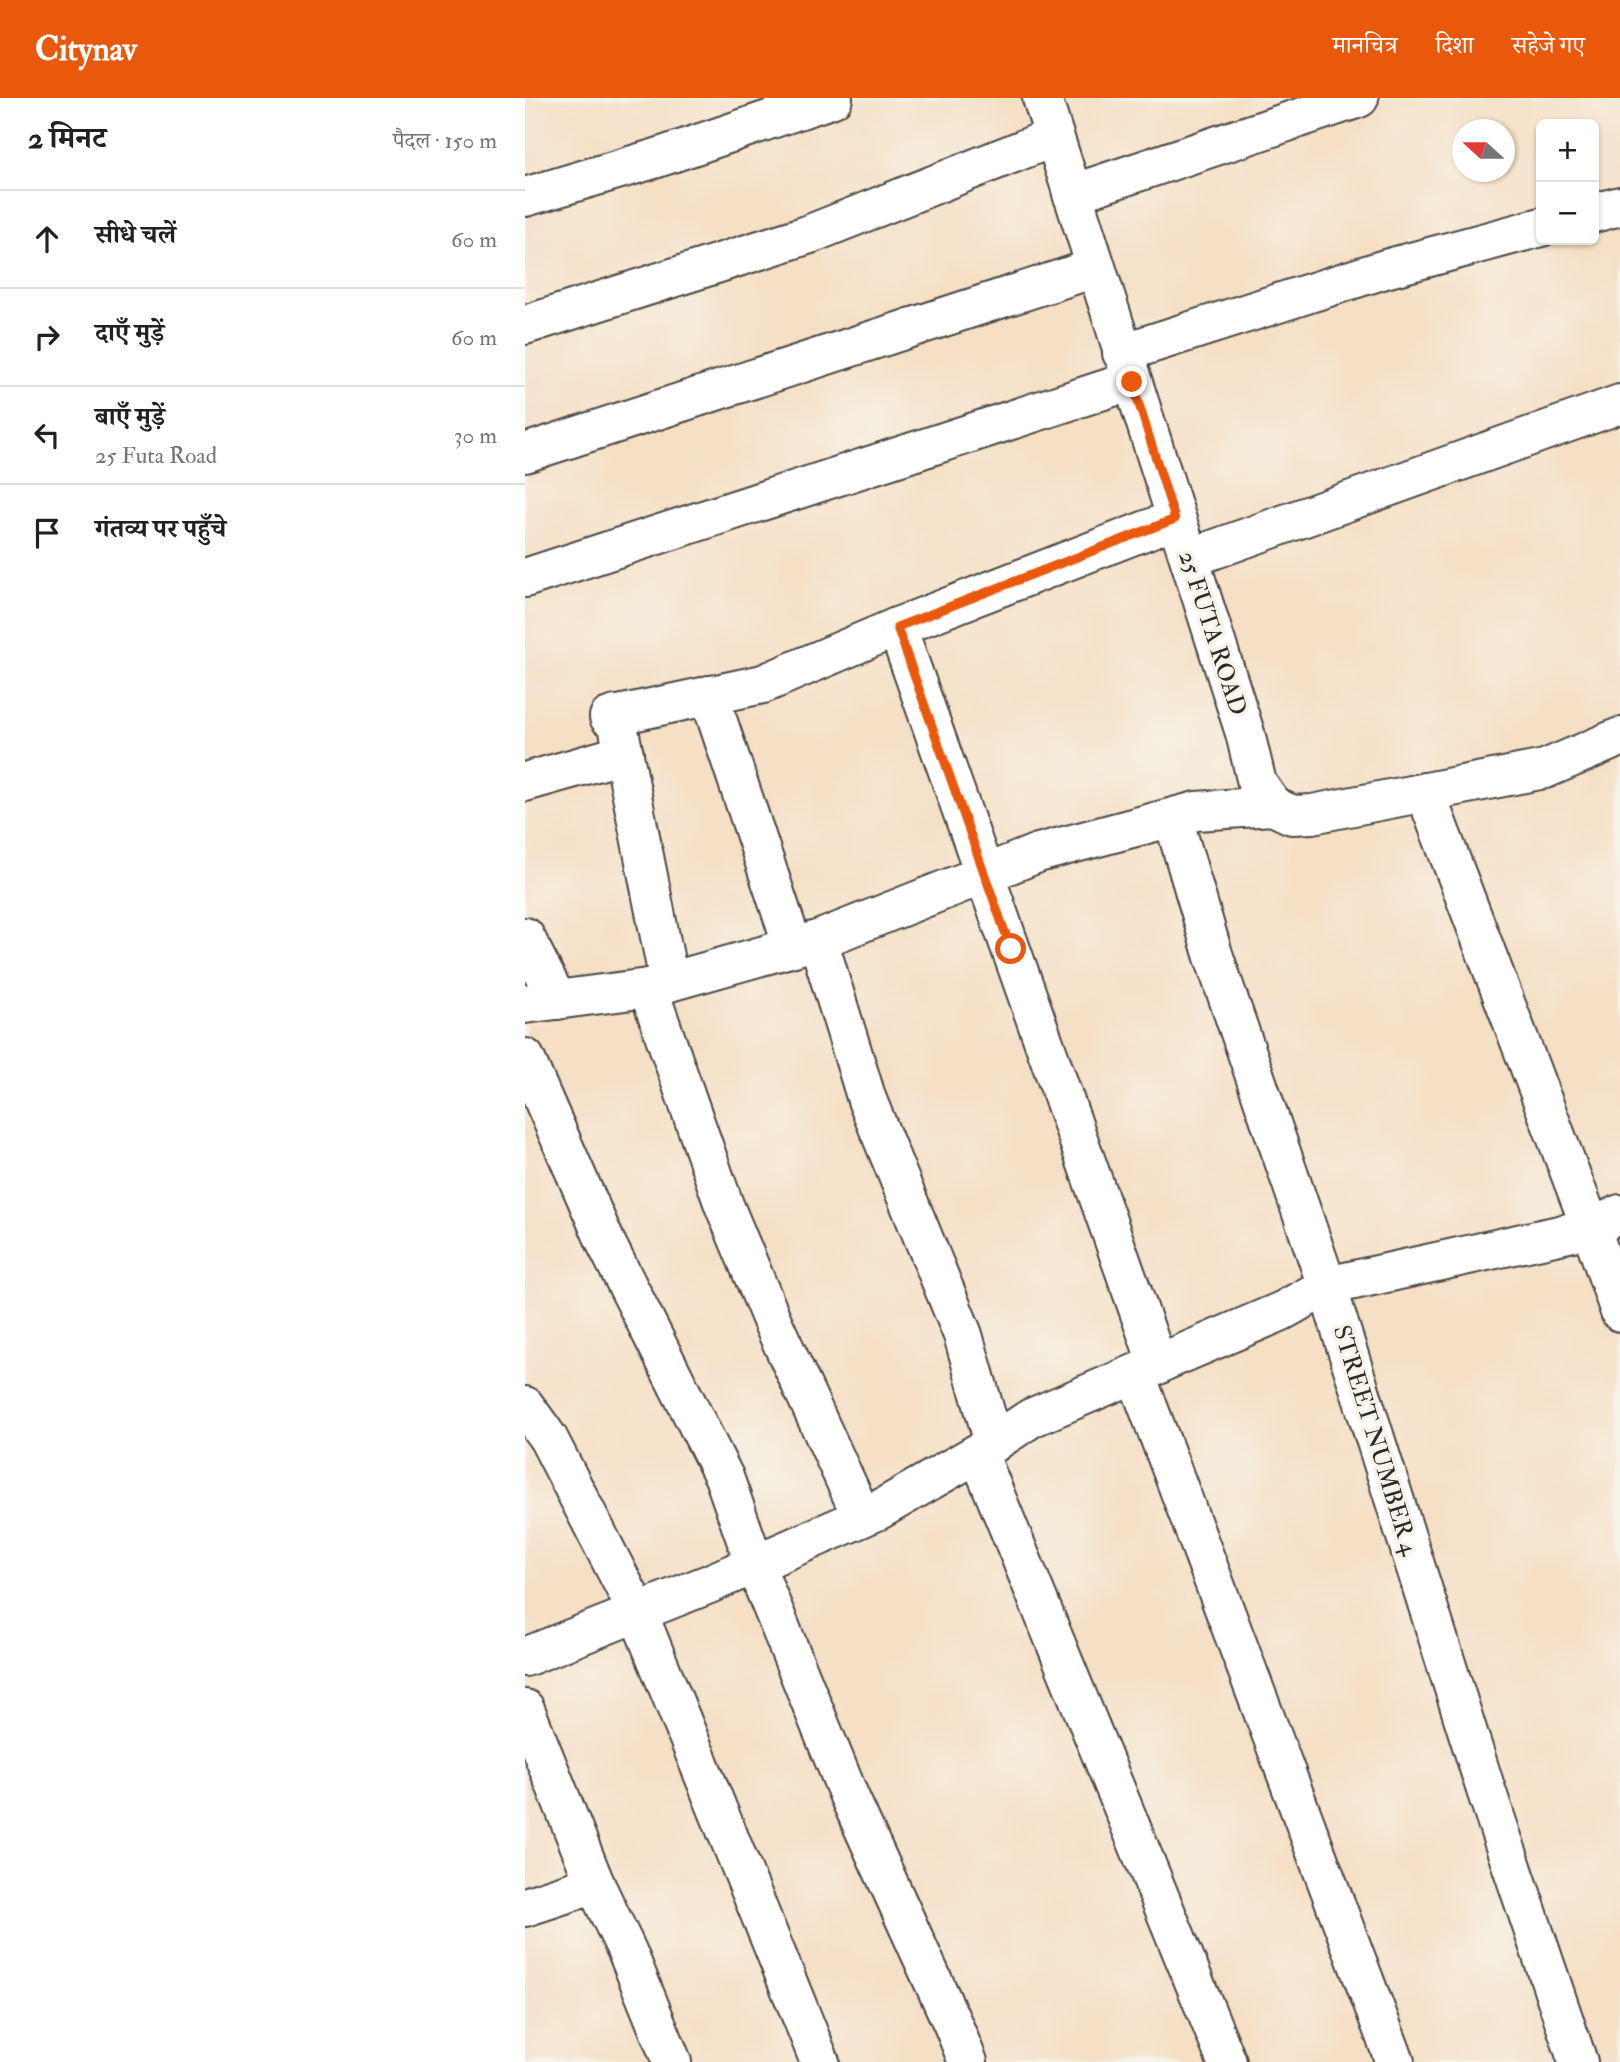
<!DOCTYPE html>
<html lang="hi">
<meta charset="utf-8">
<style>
body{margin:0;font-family:"IM FELL Double Pica","Noto Serif Devanagari",serif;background:#f6f6f6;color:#202124}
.controls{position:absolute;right:21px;top:21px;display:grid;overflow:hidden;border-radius:10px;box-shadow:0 2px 5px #0004}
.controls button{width:63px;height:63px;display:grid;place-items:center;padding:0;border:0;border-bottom:2px solid #e0e0e0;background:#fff;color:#202124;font:35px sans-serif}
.compass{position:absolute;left:927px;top:21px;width:63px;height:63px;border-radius:50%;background:#fff;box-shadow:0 2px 5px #0004;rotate:291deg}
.stop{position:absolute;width:21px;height:21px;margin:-16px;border:5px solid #ea580c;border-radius:50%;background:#fff}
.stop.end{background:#ea580c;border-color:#fff;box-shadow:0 2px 7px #0008}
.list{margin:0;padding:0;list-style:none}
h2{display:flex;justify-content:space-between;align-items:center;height:91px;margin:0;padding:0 28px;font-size:30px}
h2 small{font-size:23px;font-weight:400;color:#757577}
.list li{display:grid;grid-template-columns:46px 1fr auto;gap:21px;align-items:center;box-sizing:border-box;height:98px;padding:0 28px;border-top:2px solid #e0e0e0}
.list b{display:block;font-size:26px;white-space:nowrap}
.list p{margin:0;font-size:23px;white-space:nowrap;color:#757577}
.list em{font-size:23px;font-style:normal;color:#757577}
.icon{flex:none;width:38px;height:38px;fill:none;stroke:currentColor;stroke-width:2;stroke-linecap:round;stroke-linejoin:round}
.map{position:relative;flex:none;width:1095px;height:1964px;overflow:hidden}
header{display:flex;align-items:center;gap:42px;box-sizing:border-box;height:98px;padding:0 35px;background:#ea580c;color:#fff}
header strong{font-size:33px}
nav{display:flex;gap:38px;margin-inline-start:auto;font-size:24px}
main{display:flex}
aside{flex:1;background:#fff}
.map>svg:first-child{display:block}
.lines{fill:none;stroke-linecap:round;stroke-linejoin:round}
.minor-casing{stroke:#494642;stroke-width:42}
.minor{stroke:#fff;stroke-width:38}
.route{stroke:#ea580c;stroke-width:9}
.labels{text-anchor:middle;stroke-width:7;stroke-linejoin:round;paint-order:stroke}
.street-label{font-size:24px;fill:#2b2b2b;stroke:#f7f3e8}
</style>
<header>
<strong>Citynav</strong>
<nav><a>मानचित्र</a><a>दिशा</a><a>सहेजे गए</a></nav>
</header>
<main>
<aside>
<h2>2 मिनट<small>पैदल · 150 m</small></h2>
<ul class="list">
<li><svg class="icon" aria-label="ahead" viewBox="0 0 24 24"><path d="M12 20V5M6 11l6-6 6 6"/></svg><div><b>सीधे चलें</b></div><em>60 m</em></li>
<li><svg class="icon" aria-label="right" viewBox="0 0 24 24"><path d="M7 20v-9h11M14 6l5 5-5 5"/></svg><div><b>दाएँ मुड़ें</b></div><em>60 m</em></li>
<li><svg class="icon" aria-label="left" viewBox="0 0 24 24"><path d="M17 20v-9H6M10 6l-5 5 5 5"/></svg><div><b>बाएँ मुड़ें</b><p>25 Futa Road</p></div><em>30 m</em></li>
<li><svg class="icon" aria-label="arrive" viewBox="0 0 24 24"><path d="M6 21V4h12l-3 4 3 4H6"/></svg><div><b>गंतव्य पर पहुँचे</b></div></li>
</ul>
</aside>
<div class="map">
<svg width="1095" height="1964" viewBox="0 0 1095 1964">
<rect width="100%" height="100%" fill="#f7f3e8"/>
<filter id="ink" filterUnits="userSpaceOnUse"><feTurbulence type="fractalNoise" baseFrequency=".0143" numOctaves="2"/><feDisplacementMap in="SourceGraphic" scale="14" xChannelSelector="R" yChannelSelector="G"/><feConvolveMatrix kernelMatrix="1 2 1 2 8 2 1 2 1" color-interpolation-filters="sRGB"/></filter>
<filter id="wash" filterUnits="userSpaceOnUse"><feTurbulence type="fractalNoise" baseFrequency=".00686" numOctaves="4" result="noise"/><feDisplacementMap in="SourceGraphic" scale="28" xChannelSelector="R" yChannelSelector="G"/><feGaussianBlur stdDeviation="1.57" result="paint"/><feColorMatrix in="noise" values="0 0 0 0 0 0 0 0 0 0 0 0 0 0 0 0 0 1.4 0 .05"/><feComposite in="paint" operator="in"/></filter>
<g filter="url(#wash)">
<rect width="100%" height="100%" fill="#f5dfc5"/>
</g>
<g filter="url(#ink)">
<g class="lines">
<!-- minor casing -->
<g class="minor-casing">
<g id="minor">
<path d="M517,0L720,635L732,685L748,708"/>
<path d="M547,96L834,0"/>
<path d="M0,99L132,60L308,0"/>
<path d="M1069,115L1095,108"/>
<path d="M0,227L285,136L529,39"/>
<path d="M597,255L860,171L1016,129"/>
<path d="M0,355L570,170"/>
<path d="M665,460L1095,306"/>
<path d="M0,480L606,283"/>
<path d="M372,529L633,1267"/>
<path d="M184,597L268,849"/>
<path d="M91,617L144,884"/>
<path d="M84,619L238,586L372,529L650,421"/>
<path d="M0,684L99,656"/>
<path d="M900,694L1066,1130L1095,1214"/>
<path d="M648,720L688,856L802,1188L961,1692L1053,1964"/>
<path d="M0,839L32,902"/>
<path d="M293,842L342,1002L438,1237L469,1345"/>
<path d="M123,890L199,1107L248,1225L337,1419"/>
<path d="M0,906L123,890L293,842L513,755L671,713L748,708L767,717L787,716L1020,671L1095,639"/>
<path d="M0,960L81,1145L199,1379L230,1467L324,1698L429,1929L443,1964"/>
<path d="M611,1277L870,1964"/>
<path d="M0,1308L23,1340L113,1515L295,1964"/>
<path d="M453,1355L702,1964"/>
<path d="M0,1559L184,1486L354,1412L453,1355L506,1320L757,1213L802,1188L1066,1130L1095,1116"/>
<path d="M0,1611L70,1786L102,1853L147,1964"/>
<path d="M0,1809L70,1786"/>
</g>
</g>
<!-- minor -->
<use href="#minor" class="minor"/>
</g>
</g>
<g class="lines" filter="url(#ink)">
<!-- route -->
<path class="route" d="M486,851L372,529L650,421L607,284"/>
</g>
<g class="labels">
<!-- street labels -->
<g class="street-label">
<text transform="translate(688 535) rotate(72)" y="8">25 FUTA ROAD</text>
<text transform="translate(851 1342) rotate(73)" y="8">STREET NUMBER 4</text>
</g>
</g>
</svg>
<div class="controls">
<button>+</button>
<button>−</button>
</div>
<svg class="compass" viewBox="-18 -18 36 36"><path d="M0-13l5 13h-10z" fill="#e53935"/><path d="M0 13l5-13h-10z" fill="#757577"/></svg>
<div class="stop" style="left:486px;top:851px"></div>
<div class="stop end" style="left:607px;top:284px"></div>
</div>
</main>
